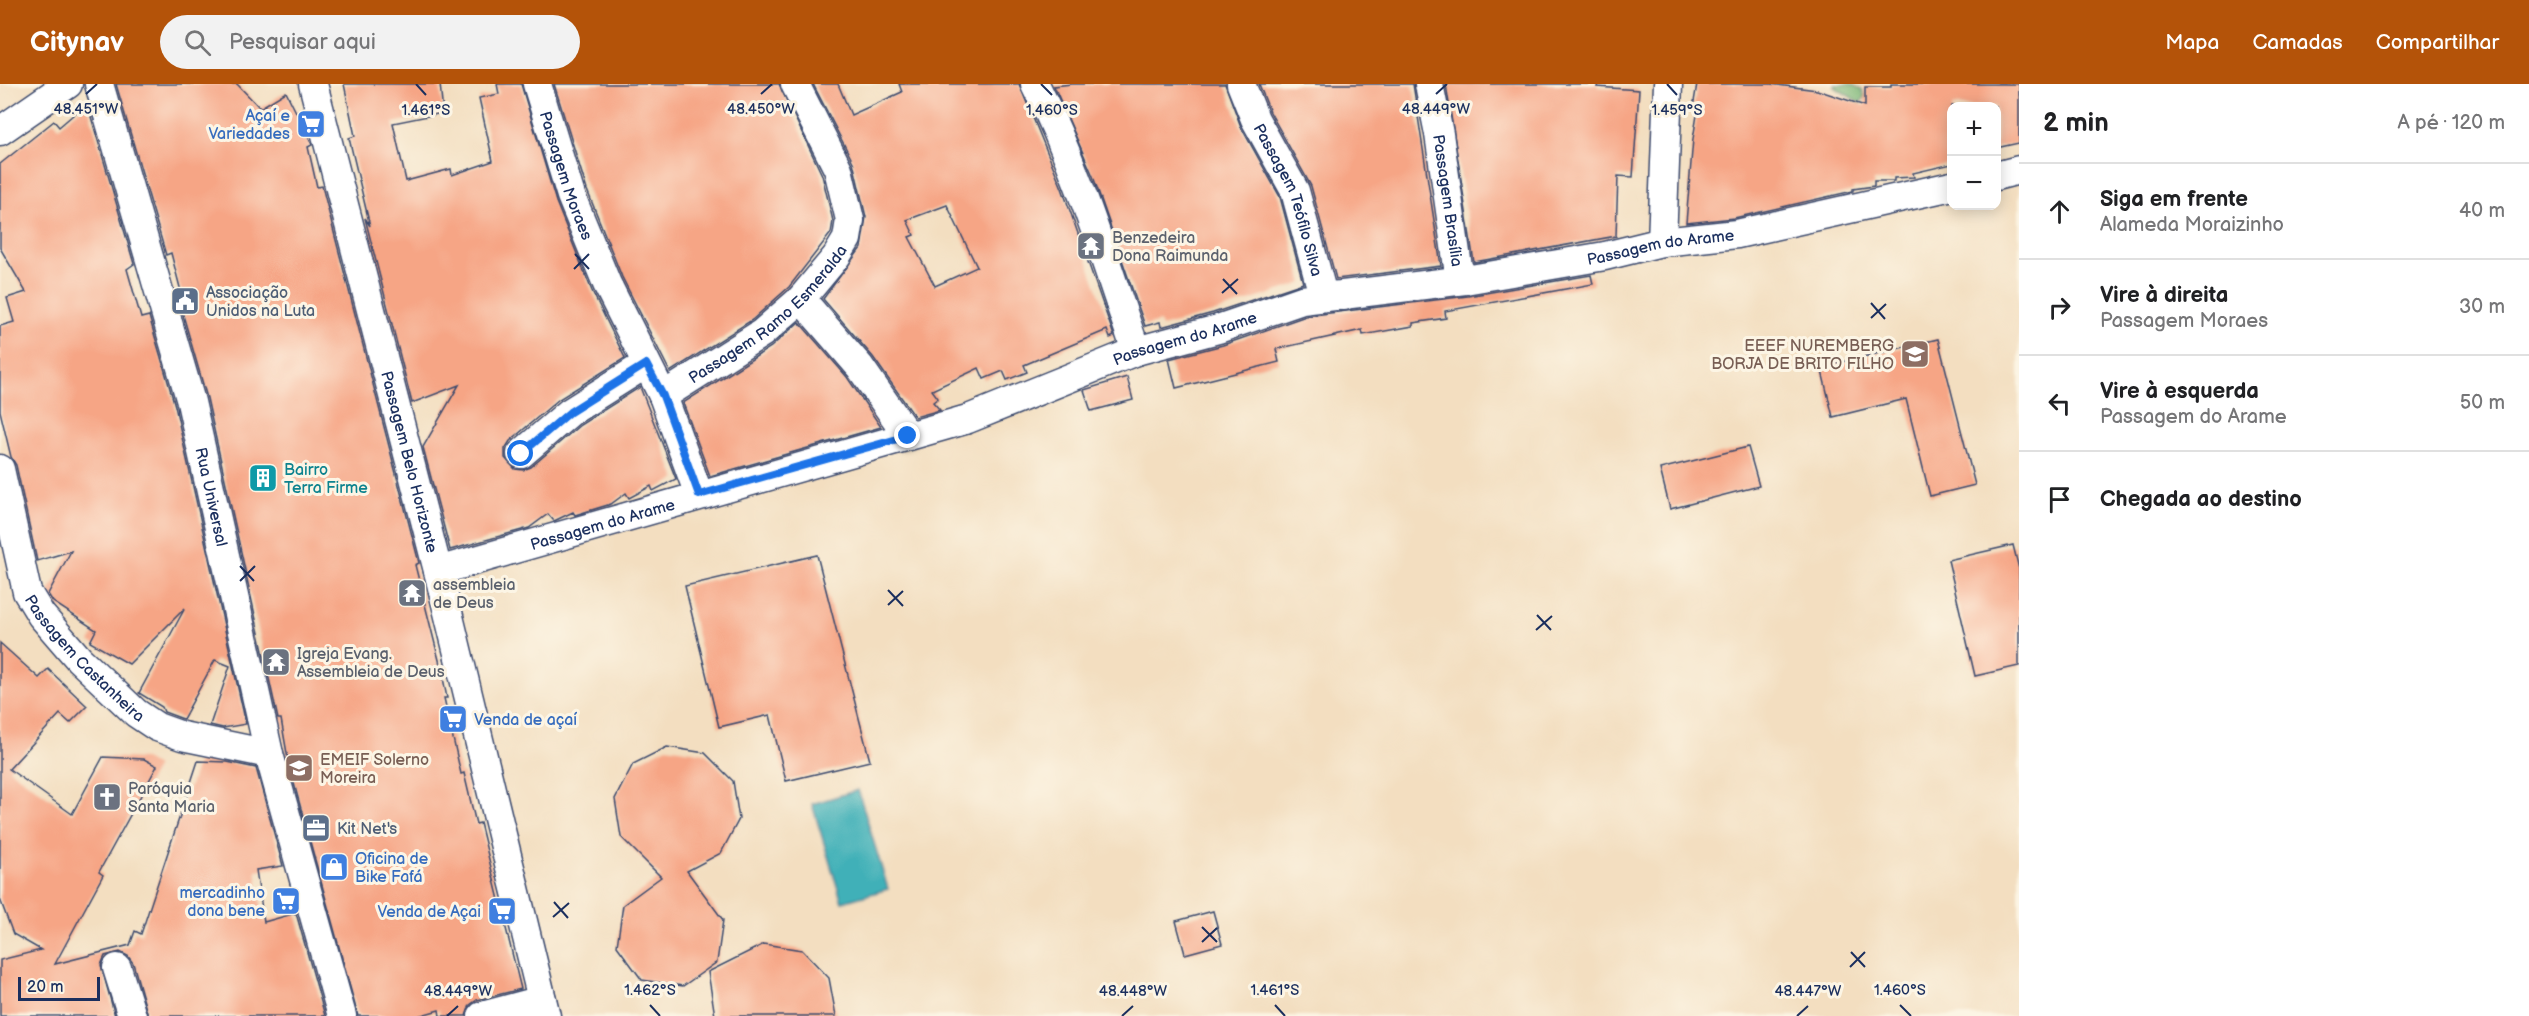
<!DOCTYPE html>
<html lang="pt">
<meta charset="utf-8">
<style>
body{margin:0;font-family:"Balsamiq Sans",sans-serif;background:#f2f2f2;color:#202124}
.controls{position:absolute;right:18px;top:18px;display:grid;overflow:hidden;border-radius:12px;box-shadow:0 3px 15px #0003}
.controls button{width:54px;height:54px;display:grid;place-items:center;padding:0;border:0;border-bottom:2px solid #e0e0e0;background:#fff;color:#202124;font:30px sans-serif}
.scale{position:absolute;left:18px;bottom:15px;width:82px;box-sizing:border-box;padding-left:6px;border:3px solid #1b2f5e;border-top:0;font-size:16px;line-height:21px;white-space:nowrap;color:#1b2f5e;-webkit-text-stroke:4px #fcf5e5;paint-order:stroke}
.stop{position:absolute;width:18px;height:18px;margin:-14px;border:4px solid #1a73e8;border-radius:50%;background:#fff}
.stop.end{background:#1a73e8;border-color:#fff;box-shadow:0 2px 6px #0008}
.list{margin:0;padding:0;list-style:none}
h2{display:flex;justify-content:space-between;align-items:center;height:78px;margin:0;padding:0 24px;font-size:26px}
h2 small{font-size:20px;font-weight:400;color:#757577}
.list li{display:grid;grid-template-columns:39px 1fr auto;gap:18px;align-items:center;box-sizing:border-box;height:96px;padding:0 24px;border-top:2px solid #e0e0e0}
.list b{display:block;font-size:22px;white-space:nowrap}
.list p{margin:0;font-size:20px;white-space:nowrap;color:#757577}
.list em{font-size:20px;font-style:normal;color:#757577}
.icon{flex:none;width:33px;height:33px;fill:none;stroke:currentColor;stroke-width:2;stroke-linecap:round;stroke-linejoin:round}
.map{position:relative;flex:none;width:2019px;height:932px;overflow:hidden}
header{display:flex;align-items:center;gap:36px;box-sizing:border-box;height:84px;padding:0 30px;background:#b45309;color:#fff}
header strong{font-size:28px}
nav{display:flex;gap:33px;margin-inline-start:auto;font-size:21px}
.search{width:420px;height:54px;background:#f2f2f2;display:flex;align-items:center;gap:15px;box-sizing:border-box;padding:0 21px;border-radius:33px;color:#757577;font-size:22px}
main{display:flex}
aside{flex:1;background:#fff}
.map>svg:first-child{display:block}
.forest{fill:#7ab675;stroke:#4a726a;stroke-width:1.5}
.water{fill:#40b0b8;stroke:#2e708b;stroke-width:1.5}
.building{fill:#f6a585;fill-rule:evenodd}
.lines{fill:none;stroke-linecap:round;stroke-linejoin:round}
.minor-casing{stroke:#3b496d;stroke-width:31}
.minor{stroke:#fff;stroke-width:28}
.route{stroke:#1a73e8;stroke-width:8}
.ticks{fill:none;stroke:#1b2f5e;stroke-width:2}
.labels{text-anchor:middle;stroke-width:6;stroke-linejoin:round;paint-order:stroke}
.shop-label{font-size:16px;fill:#366cbe;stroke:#fcf5e5;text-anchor:end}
.street-label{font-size:16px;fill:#1b2f5e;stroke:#fcf5e5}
.worship-label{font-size:16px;fill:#5b616d;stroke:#fcf5e5;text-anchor:start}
.service-label{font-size:16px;fill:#4e5e75;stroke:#fcf5e5;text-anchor:start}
.education-label{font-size:16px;fill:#785e54;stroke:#fcf5e5;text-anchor:end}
.culture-label{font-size:16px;fill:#0d838f;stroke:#fcf5e5;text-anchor:start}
.ticks-label{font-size:15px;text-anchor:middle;fill:#1b2f5e;stroke:#fcf5e5;stroke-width:6;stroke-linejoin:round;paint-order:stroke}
</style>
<header>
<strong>Citynav</strong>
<div class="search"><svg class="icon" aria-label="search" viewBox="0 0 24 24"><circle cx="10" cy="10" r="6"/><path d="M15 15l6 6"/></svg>Pesquisar aqui</div>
<nav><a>Mapa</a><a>Camadas</a><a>Compartilhar</a></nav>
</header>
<main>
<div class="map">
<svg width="2019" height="932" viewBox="0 0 2019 932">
<rect width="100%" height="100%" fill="#fcf5e5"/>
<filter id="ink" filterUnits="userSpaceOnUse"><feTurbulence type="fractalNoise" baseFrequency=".0167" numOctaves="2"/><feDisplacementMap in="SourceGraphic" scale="12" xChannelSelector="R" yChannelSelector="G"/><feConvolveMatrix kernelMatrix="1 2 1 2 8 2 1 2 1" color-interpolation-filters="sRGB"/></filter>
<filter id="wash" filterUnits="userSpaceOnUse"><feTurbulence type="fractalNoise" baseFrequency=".008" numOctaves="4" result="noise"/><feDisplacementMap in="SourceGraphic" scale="24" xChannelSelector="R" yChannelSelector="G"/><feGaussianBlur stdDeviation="1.35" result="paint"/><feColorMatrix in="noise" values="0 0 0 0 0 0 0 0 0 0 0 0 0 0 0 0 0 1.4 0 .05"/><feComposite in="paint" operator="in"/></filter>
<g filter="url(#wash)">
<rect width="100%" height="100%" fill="#f3dec0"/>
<!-- forest -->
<path class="forest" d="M1834,0H1850L1862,5L1865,13L1860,19L1835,3Z"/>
<!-- water -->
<path class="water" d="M858,706L888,805L842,818L812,720Z"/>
<g id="blocks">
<!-- building -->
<g class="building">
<path d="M116,0H237L260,24L286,8L310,56L312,61L308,63L317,103L322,102L419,479L415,481L441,584L447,614H444L461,690L464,689L476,740L480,739L521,905L477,916L470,921L466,932H440L439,926L418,932H358L289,681L281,635H278L207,314L181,224L185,223L171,169L166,171Z"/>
<path d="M344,0H440L443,29L393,39L406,97L451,85L452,91L493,77L479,14L499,10L497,0H521L556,118L592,207L625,274L559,315L510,357L505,365V374L515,385L523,386L531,383L580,341L640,303L676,395L653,407L651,402L629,414L626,409L611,420L575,431L573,428L554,437L548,430L529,444L450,466L423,363L459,301L412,319L365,134L370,142L349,54L355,52Z"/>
<path d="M554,0H779L822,91L833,137L831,149L789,203L752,236L670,288L622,193L587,106Z"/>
<path d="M813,0H838L851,31L902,8L899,0H1019L1062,104L1114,252L1110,254L1107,246L1024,281L1027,288L1007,296L1003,287L984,295L979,284L932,306L938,314L933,318L940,326L915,333L873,273L823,215L861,164L866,133L853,78ZM947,121L977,183L935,202L909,153L914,151L907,136Z"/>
<path d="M1072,0H1225L1241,43L1280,113L1303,199L1213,229L1161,243L1160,238L1145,242L1093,92L1054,2Z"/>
<path d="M1259,0H1413L1441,182L1336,195L1311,102L1270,28Z"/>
<path d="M1446,0H1598L1597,3L1639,6L1633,93L1618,92L1616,152L1474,178Z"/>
<path d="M1697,0H1770L1817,6L1865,22V3H1891V0H2019V59L1996,64V22H1952V80L1913,89L1914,93L1894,94V97H1874V102L1853,105V107L1734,134L1686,139L1693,55L1698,25L1693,24Z"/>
<path d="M87,19L134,180L127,185L141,234L149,232L175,322L246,640L223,644L210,641L230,582L215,576L183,635L164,628L162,623L139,609L185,524L129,580L90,558L96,546L53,518L48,510L71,467L37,477L16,381L11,373L0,327V242L14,238L7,214L26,208L0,164V80L54,37L59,43Z"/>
<path d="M1591,191L1593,200L1445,227L1446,234L1413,239V242L1363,251L1362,246L1276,265L1279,278L1176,304L1169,275L1223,261L1306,232L1468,212Z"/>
<path d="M799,238L847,293L881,343L710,392L683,319L771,263Z"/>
<path d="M1938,255L1975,401L1930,412L1906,315L1833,333L1821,283Z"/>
<path d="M1127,293L1133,316L1091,327L1084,306Z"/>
<path d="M1748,363L1759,402L1670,425L1660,385Z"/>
<path d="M2013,461L2019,485V582L1975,592L1948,476Z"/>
<path d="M817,471L870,677L786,697L770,631L719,643L685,502Z"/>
<path d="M0,559L39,594L48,585L87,622L70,639L60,630L9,685L72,730L103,673L144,675L157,682L99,788L103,791L55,880L130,861L135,847L141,850L198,677L227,678L256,684L283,782L256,786L264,838L296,829L325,932H148L133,879L128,872L120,868L105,872L101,881L115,932H0V876L41,866L13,850L0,815Z"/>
<path d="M667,663L705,669L733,697L739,735L721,769L687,787L723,836L717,878L683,902L642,896L617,862L623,821L661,793L621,753L615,715L633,680Z"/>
<path d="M1213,827L1222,860L1185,870L1176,837Z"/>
<path d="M764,860L802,866L829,894L836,932H715L708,888Z"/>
</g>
</g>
</g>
<g filter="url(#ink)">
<use href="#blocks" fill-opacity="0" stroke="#3b496d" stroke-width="1.5"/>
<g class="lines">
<!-- minor casing -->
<g class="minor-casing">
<g id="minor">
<path id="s1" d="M99,0L191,318L269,670L342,932"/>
<path id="s2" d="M313,0L438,487L546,932"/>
<path id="s3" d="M537,0L571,112L607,200L663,312L699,411"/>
<path d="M1035,0C1078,85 1105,177 1136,267"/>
<path id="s4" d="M1241,0L1255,35L1295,107L1323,211L1344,212"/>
<path id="s5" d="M1429,0L1439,50L1458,183L1465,196"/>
<path d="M0,47L68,0"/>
<path d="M1996,92L2019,86"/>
<path d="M1662,158L1668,0"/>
<path d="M801,215L860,283L908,352"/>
<path id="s6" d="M663,312L762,249L801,215L836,173L847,155L850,136L838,85L795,0"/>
<path d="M521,370L570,328L646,280"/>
<path id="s7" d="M0,385L27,508L41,531L79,575L136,629L157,643L182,652L269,670"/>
<path id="s8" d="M438,487L968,335L1136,267L1218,245L1302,216L1465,196L1605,172L1662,158L1737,150L1952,102"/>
<path d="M117,884L132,932"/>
<path d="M482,932L542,916"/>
</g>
</g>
<!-- minor -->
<use href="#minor" class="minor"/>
</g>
</g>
<g class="lines" filter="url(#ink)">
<!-- route -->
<path class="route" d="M521,370L570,328L646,280L663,312L699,411L908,352"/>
</g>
<!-- ticks -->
<path class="ticks" d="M416,0L426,11M1041,0L1052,11M1667,0L1677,11M86,10L97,0M761,10L772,0M1436,10L1447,0M575,170L589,185M574,185L589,170M1223,195L1237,210M1222,209L1238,195M1871,219L1885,235M1871,234L1886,220M240,482L254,497M240,497L255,482M888,506L903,522M888,521L903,507M1537,531L1551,546M1536,546L1552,532M554,818L568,834M553,833L569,819M1202,843L1217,858M1202,858L1217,844M1851,868L1865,883M1850,883L1865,868M650,921L660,932M1275,921L1285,932M1900,921L1911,932M447,932L458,922M1122,932L1133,922M1797,932L1808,922"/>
<!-- icons -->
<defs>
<g id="supermarket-square" transform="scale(1.5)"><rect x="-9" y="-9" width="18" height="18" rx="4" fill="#3f7fe0" stroke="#fcf5e5"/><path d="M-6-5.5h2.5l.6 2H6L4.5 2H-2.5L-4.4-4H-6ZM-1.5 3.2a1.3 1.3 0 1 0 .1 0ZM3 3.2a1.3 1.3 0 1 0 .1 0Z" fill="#fff"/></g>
<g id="temple-square" transform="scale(1.5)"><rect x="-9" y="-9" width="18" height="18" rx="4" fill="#6b7280" stroke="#fcf5e5"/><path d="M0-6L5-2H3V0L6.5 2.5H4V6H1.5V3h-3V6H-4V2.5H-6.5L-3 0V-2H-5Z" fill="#fff"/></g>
<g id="civic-square" transform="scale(1.5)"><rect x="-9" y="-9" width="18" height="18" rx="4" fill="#5c6f8a" stroke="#fcf5e5"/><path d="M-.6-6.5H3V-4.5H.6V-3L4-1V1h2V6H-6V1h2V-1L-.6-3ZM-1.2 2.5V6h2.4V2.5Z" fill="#fff"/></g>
<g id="school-square" transform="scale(1.5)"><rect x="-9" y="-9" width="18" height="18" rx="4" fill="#8d6e63" stroke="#fcf5e5"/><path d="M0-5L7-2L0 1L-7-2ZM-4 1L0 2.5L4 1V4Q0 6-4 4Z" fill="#fff"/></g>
<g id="building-square" transform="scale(1.5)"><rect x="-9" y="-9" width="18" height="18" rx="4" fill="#0f9aa8" stroke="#fcf5e5"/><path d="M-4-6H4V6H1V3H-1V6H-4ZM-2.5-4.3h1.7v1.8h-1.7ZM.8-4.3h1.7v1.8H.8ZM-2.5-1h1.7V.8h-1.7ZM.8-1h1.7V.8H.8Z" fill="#fff"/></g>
<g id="church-square" transform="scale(1.5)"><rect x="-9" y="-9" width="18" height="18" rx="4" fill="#6b7280" stroke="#fcf5e5"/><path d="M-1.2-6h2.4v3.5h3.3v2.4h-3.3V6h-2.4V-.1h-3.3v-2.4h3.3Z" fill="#fff"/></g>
<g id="office-square" transform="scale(1.5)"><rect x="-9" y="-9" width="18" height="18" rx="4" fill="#5c6f8a" stroke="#fcf5e5"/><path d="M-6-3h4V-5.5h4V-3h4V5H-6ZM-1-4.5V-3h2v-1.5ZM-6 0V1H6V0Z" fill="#fff"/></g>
<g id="shop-square" transform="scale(1.5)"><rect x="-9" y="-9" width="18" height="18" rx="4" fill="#3f7fe0" stroke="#fcf5e5"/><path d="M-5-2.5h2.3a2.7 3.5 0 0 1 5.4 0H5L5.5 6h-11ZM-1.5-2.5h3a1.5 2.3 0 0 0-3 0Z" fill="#fff"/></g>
</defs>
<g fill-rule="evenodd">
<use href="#supermarket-square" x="311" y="40"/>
<use href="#temple-square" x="1091" y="162"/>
<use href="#civic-square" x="185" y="217"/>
<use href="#school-square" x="1915" y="270"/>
<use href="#building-square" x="263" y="394"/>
<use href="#temple-square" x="412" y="509"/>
<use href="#temple-square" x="276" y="578"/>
<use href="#supermarket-square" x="453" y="635"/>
<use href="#school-square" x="299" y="684"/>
<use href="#church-square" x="107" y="713"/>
<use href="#office-square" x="316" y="744"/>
<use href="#shop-square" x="334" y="783"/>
<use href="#supermarket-square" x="286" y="817"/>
<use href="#supermarket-square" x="502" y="827"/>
</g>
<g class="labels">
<!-- shop labels -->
<g class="shop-label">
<text x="290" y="37">Açaí e<tspan x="290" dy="18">Variedades</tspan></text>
<text x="474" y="641" text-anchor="start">Venda de açaí</text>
<text x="355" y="780" text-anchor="start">Oficina de<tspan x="355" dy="18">Bike Fafá</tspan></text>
<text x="265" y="814">mercadinho<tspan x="265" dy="18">dona bene</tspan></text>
<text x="481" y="833">Venda de Açai</text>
</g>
<!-- street labels -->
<g class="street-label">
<text dy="6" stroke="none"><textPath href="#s3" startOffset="96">Passagem Moraes</textPath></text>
<text dy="6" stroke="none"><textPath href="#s4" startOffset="126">Passagem Teófilo Silva</textPath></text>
<text dy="6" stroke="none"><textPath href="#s5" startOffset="118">Passagem Brasília</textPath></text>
<text dy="6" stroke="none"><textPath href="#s8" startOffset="1269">Passagem do Arame</textPath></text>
<text dy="6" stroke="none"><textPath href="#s6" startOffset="134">Passagem Ramo Esmeralda</textPath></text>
<text dy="6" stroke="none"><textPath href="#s8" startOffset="783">Passagem do Arame</textPath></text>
<text dy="6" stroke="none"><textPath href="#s2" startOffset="390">Passagem Belo Horizonte</textPath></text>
<text dy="6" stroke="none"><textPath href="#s1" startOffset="428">Rua Universal</textPath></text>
<text dy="6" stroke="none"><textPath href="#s8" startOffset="171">Passagem do Arame</textPath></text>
<text dy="6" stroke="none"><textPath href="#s7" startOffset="214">Passagem Castanheira</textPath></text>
</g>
<!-- worship labels -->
<g class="worship-label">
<text x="1112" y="159">Benzedeira<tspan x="1112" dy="18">Dona Raimunda</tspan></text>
<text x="433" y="506">assembleia<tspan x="433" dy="18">de Deus</tspan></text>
<text x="297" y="575">Igreja Evang.<tspan x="297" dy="18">Assembleia de Deus</tspan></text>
<text x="128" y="710">Paróquia<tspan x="128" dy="18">Santa Maria</tspan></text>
</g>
<!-- service labels -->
<g class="service-label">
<text x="206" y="214">Associação<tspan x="206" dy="18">Unidos na Luta</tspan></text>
<text x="337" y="750">Kit Net's</text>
</g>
<!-- education labels -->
<g class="education-label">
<text x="1894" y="267">EEEF NUREMBERG<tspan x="1894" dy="18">BORJA DE BRITO FILHO</tspan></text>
<text x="320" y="681" text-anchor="start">EMEIF Solerno<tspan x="320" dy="18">Moreira</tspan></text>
</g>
<!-- culture labels -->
<g class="culture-label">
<text x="284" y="391">Bairro<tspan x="284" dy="18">Terra Firme</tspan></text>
</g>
</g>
<g class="ticks-label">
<text x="86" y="30">48.451°W</text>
<text x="761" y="30">48.450°W</text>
<text x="1436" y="30">48.449°W</text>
<text x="426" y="31">1.461°S</text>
<text x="1052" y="31">1.460°S</text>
<text x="1677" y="31">1.459°S</text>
<text x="650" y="911">1.462°S</text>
<text x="1275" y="911">1.461°S</text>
<text x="1900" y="911">1.460°S</text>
<text x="458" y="912">48.449°W</text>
<text x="1133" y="912">48.448°W</text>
<text x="1808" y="912">48.447°W</text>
</g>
</svg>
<div class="controls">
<button>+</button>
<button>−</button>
</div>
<div class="scale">20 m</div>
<div class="stop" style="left:521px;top:370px"></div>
<div class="stop end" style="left:908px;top:352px"></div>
</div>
<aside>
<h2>2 min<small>A pé · 120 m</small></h2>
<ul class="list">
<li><svg class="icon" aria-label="ahead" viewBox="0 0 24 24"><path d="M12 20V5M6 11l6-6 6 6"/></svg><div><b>Siga em frente</b><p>Alameda Moraizinho</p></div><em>40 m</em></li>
<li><svg class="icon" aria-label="right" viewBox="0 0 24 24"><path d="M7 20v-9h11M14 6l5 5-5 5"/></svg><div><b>Vire à direita</b><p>Passagem Moraes</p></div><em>30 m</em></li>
<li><svg class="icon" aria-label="left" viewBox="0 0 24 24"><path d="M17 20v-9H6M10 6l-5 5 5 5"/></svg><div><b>Vire à esquerda</b><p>Passagem do Arame</p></div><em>50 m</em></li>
<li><svg class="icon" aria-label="arrive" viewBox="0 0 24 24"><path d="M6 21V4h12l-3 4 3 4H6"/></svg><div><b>Chegada ao destino</b></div></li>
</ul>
</aside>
</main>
